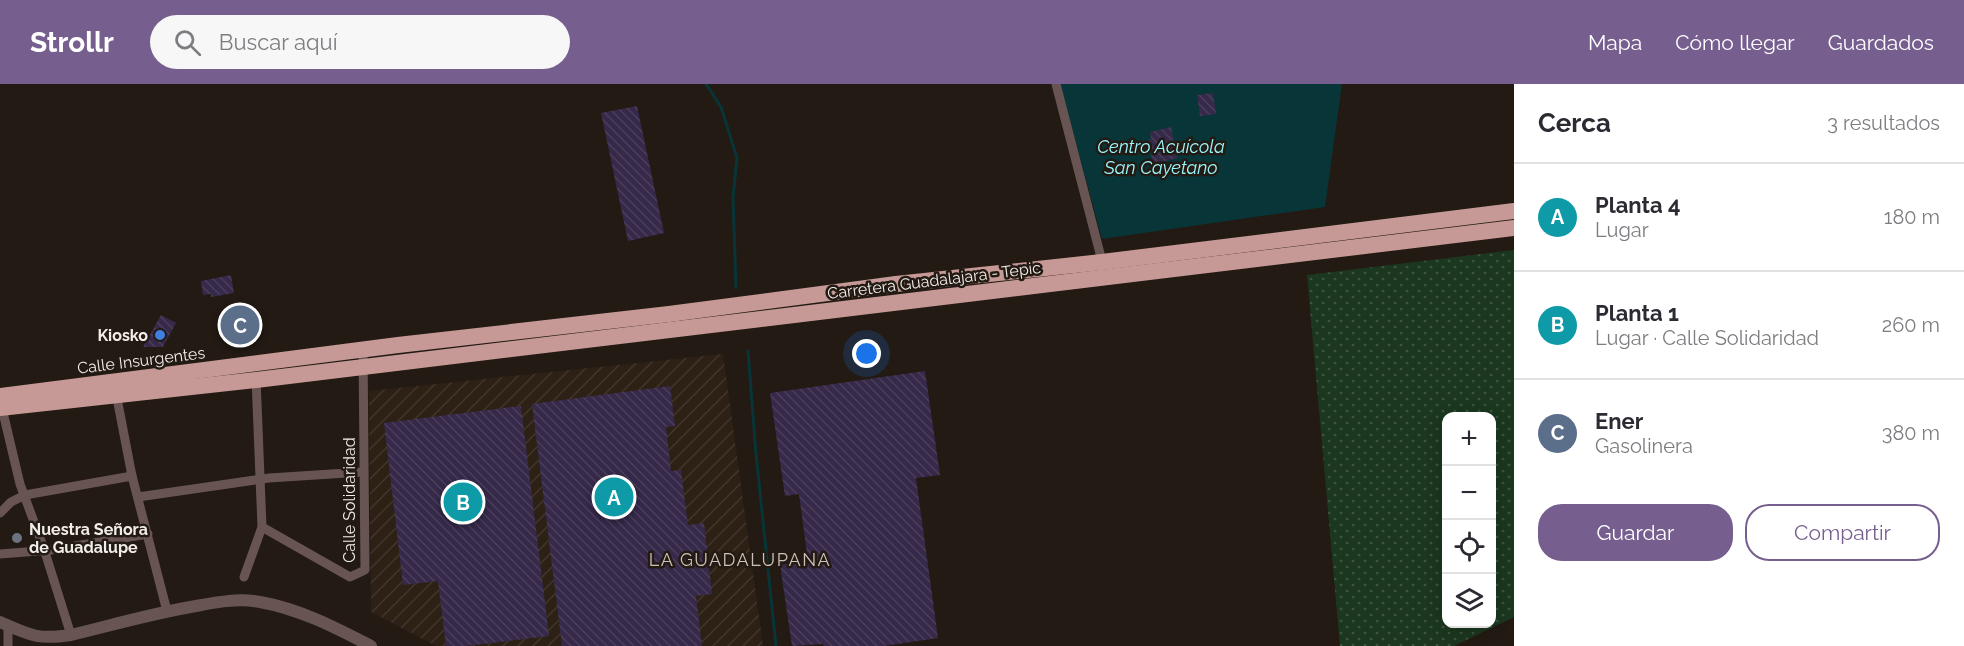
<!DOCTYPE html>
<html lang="es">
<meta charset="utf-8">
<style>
body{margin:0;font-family:Raleway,sans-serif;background:#f7f7f7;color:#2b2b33}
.controls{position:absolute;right:18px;bottom:18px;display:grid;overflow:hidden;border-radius:12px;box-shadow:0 3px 15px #0003}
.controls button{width:54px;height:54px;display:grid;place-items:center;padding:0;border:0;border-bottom:2px solid #e1e1e2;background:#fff;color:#2b2b33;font:30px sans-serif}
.you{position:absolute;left:867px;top:270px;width:21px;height:21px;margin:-15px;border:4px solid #fff;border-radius:50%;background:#1a73e8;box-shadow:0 0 0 9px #1a73e833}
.badge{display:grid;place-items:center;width:39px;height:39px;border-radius:50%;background:#765e8e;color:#fff;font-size:20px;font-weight:700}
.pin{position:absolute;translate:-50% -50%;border:3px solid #fff;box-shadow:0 2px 6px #0006}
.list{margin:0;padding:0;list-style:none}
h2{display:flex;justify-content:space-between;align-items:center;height:78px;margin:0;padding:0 24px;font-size:26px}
h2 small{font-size:20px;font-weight:400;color:#7c7c81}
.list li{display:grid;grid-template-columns:39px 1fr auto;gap:18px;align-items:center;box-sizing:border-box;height:108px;padding:0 24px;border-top:2px solid #e1e1e2}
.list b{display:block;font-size:22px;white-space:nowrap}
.list p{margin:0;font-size:20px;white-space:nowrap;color:#7c7c81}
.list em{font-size:20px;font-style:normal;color:#7c7c81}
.actions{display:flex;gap:12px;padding:18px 24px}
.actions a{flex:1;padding:14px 0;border:2px solid #765e8e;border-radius:24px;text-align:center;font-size:21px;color:#765e8e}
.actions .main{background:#765e8e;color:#fff}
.icon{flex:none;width:33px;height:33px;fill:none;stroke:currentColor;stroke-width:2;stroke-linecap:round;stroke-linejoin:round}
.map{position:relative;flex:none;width:1514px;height:562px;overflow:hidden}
header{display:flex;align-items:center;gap:36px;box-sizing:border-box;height:84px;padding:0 30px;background:#765e8e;color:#fff}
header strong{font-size:28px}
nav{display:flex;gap:33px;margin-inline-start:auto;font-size:21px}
.search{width:420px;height:54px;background:#f7f7f7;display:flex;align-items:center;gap:15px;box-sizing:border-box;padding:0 21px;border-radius:33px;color:#7c7c81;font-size:22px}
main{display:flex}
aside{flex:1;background:#fff}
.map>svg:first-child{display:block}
.industrial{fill:url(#industrial-furrows)}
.grass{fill:url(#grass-dots);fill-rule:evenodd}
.water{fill:#083538}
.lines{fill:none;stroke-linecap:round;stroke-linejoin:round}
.stream{stroke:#083538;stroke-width:3}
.building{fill:url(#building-back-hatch)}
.minor{stroke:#685553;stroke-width:9}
.tertiary{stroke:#685553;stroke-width:12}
.trunk{stroke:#c69996;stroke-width:16}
.shop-dot{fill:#3f7fe0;stroke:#221a13;stroke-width:2}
.worship-dot{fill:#6b7280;stroke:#221a13;stroke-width:2}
.labels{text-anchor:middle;stroke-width:5;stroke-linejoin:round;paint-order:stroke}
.street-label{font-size:16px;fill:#f2ede8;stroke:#221a13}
.poi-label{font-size:16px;font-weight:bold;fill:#f2ede8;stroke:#221a13;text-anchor:end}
.water-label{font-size:18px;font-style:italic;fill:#9af7fd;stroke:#221a13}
.neighbourhood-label{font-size:18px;letter-spacing:1.5px;fill:#ccc1b8;stroke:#221a13}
</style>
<header>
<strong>Strollr</strong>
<div class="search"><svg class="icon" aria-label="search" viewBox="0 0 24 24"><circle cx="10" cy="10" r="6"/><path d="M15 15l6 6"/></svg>Buscar aquí</div>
<nav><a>Mapa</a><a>Cómo llegar</a><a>Guardados</a></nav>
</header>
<main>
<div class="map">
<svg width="1514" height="562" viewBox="0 0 1514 562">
<defs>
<pattern id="industrial-furrows" width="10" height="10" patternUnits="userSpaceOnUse" patternTransform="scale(1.5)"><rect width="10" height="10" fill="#2d2015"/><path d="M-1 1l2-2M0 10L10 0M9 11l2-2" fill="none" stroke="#42362c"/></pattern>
<pattern id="grass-dots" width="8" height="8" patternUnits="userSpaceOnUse" patternTransform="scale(1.5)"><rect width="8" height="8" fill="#1b371f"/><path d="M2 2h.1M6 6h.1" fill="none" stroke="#3d5440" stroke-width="1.8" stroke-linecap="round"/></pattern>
<pattern id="building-back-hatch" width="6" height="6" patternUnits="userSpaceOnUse" patternTransform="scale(1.5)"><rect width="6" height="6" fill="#36294a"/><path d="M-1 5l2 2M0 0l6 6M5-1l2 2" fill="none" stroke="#4a3e5b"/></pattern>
</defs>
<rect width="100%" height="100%" fill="#221a13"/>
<!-- industrial -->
<path class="industrial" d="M723,270L763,562H436L371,528L369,307Z"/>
<!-- grass -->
<path class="grass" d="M1514,166V533L1454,562H1340L1307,191ZM1446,332H1492V540H1446Z"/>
<!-- water -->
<path class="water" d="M1060,0H1342L1325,123L1102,155Z"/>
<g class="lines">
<!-- stream -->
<g class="stream">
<path d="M706,0L721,23L737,74L733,113L736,204"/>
<path d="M748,267L756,370L776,562"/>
</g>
</g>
<!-- building -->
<g class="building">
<path d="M1213,9L1216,30L1200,32L1197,11Z"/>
<path d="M637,22L664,149L628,157L601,29Z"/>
<path d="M1171,43L1178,74L1153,80L1148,56L1151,55L1150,48Z"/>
<path d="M231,191L234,209L211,213V210L203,211L201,197Z"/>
<path d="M161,231L176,239L163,263H143Z"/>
<path d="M250,239L252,253L228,257L227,243Z"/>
<path d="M925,287L940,391L916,394L938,554L884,562H824L823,560L792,562L780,481L808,477L799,410L785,412L770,309Z"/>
<path d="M670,302L675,342L666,343L671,387L681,386L688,441L704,439L712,510L696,512L702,562H562L532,320Z"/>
<path d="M521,322L549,552L466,562H446L438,497L403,501L384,339Z"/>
</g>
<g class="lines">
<!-- minor -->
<g class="minor">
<path d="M1056,0L1103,181"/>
<path d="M116,309L132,392L167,527"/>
<path d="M1,320L20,400L44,465L71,551"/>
<path d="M138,413L269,394L363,388"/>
<path d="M0,429L11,418L25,411L132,392"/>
<path d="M262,443L350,493L365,486L363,266"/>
<path d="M0,470L51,466L148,450"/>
<path d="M244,493L262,443L256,294"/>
<path d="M8,562V542"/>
</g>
<!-- tertiary -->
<path class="tertiary" d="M0,538C30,551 37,556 71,551C112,541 154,529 196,522C218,518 238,514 260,518C300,525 336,544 371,562"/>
<!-- trunk -->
<g class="trunk">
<path d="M0,312L398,261L669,230L896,200L1102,178L1514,127"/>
<path d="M0,324L256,296L1514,144"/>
</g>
</g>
<!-- markers -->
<circle class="shop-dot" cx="160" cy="251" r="6"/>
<circle class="worship-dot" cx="17" cy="454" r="6"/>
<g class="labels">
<!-- street labels -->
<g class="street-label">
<text transform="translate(934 196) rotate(-7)" y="6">Carretera Guadalajara - Tepic</text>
<text transform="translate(141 276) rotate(-7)" y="6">Calle Insurgentes</text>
<text transform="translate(349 416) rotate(-90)" y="6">Calle Solidaridad</text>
</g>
<!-- poi labels -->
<g class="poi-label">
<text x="148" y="257">Kiosko</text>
<text x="29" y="451" text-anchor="start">Nuestra Señora<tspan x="29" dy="18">de Guadalupe</tspan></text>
</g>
<!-- water labels -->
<g class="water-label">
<text x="1161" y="69">Centro Acuícola<tspan x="1161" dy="21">San Cayetano</tspan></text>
</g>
<!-- neighbourhood labels -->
<g class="neighbourhood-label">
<text x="740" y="482">LA GUADALUPANA</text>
</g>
</g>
</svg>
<div class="controls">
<button>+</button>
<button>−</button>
<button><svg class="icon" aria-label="locate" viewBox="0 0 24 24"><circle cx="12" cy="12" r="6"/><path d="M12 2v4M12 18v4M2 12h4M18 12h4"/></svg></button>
<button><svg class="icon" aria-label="layers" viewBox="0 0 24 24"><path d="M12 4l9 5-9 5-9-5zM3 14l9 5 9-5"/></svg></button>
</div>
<div class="you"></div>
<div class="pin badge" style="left:614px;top:413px;background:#0f9aa8">A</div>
<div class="pin badge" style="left:463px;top:418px;background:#0f9aa8">B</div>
<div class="pin badge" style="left:240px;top:241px;background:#5c6f8a">C</div>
</div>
<aside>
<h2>Cerca<small>3 resultados</small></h2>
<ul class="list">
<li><span class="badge" style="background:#0f9aa8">A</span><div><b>Planta 4</b><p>Lugar</p></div><em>180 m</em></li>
<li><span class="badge" style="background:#0f9aa8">B</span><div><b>Planta 1</b><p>Lugar · Calle Solidaridad</p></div><em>260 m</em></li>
<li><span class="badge" style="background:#5c6f8a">C</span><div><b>Ener</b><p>Gasolinera</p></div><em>380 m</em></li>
</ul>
<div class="actions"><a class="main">Guardar</a><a>Compartir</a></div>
</aside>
</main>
